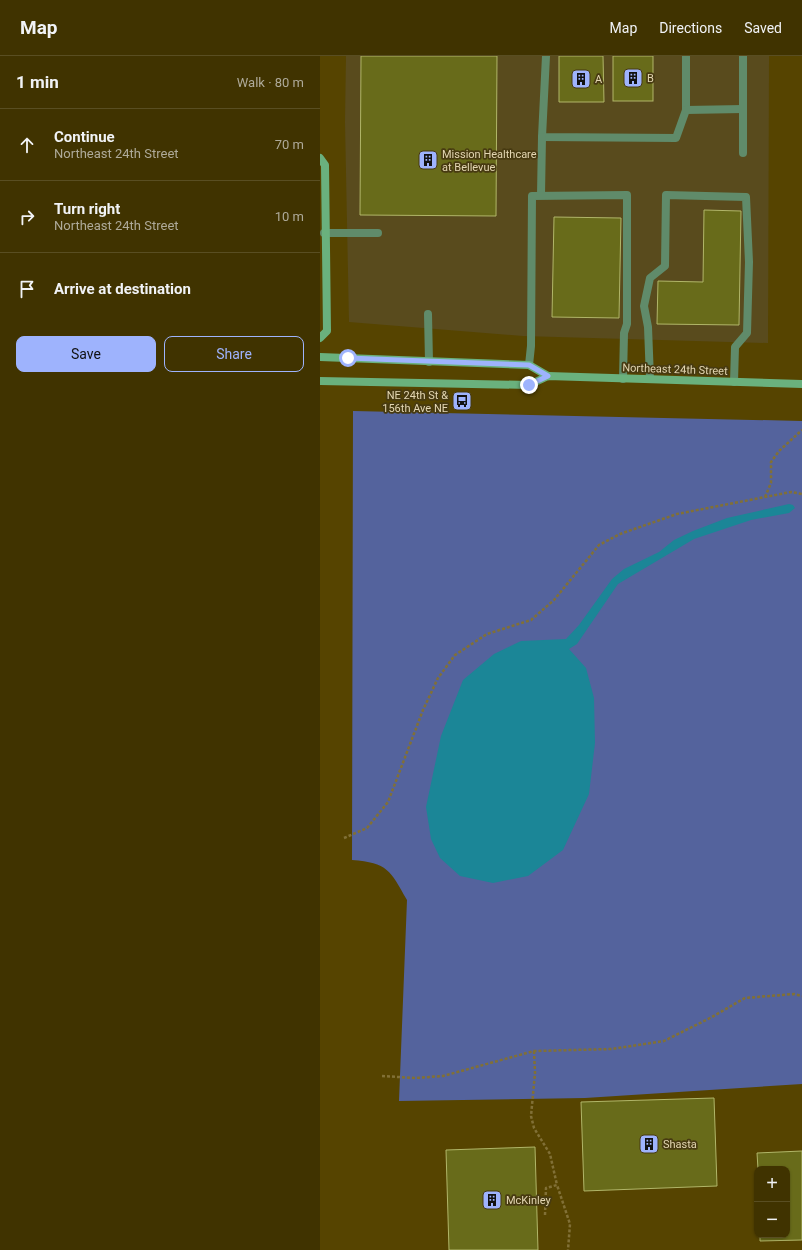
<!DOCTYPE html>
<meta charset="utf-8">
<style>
body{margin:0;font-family:Roboto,sans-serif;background:#473b0a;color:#f1f3f6}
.controls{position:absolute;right:12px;bottom:12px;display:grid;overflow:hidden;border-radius:8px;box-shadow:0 1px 3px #0004}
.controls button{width:36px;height:36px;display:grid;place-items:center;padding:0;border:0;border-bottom:1px solid #594e22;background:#403300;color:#f1f3f6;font:20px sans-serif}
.stop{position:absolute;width:12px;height:12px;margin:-9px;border:3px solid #9eb3fd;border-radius:50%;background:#fff}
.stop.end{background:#9eb3fd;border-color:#fff;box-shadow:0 1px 4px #0008}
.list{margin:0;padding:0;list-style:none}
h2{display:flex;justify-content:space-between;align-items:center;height:52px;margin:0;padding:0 16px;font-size:17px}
h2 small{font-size:13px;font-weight:400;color:#aeaa99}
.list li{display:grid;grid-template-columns:26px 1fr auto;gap:12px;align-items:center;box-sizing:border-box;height:72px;padding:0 16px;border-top:1px solid #594e22}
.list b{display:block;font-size:15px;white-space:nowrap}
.list p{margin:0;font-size:13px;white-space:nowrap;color:#aeaa99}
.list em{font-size:13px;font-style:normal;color:#aeaa99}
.actions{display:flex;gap:8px;padding:12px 16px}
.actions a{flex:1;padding:9px 0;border:1px solid #9eb3fd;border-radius:8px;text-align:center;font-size:14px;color:#9eb3fd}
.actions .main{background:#9eb3fd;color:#111}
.icon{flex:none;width:22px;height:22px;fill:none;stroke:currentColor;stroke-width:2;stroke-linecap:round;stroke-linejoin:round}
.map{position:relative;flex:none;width:482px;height:1194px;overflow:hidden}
header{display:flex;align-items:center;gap:24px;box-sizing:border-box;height:56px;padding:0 20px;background:#403300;border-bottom:1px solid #594e22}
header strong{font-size:19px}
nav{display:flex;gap:22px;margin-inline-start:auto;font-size:14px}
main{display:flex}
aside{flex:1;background:#403300}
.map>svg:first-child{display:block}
.built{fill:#594b1d}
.green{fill:#54639d}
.water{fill:#1b8697}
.building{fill:#686b1a;stroke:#b1b669}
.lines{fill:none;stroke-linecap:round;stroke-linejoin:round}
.path{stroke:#817036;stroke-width:2.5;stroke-dasharray:3 2;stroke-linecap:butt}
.service{stroke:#608b6a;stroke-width:8}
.secondary{stroke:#6ab17d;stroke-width:8}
.route{stroke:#9eb3fd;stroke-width:5}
.labels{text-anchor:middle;stroke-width:3.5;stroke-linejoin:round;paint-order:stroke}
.poi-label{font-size:11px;fill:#e3d6b2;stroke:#473a11;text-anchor:start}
.street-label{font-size:11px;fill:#e3d6b2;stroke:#473a11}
</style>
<header>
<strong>Map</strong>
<nav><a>Map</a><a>Directions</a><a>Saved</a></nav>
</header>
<main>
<aside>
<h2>1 min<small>Walk · 80 m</small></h2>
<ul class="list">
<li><svg class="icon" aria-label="ahead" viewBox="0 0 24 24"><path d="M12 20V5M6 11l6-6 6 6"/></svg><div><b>Continue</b><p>Northeast 24th Street</p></div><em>70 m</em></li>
<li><svg class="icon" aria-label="right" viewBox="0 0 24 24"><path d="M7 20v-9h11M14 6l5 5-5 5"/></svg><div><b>Turn right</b><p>Northeast 24th Street</p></div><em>10 m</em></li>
<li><svg class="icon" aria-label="arrive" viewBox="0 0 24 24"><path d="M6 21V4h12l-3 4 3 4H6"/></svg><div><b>Arrive at destination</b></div></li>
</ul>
<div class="actions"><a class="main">Save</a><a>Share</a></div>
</aside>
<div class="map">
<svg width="482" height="1194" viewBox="0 0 482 1194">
<rect width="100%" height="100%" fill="#564400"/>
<!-- built -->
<path class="built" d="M26,0H449L448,287L203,280L29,266L25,66Z"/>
<!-- green -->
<path class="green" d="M33,355L482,365V1028L265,1042L79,1045L87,844C70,814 68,807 32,804Z"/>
<!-- water -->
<path class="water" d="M469,448L473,449L475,452L469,457L431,464L374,483L298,528L257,588L249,593L266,612L274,642L275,687L269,738L243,794L208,820L173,827L140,820L120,802L111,783L106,751L121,680L143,624L174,598L201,585L246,583L259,569L292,523L304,513L339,496L354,484L373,475L407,462Z"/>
<!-- building -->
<g class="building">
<path d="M41,0H177L176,160L40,159Z"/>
<path d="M239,0H283L284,46H239Z"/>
<rect x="293" y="0" width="40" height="45"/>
<path d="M384,154L421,155L419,269L337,268L338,225L383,226Z"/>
<path d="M234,161L301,162L299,262L232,261Z"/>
<path d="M394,1042L397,1130L264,1135L261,1046Z"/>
<path d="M215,1091L218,1194H129L126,1094Z"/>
<path d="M482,1095V1184L440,1185V1179H467V1113H438L437,1097Z"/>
</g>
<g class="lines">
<!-- path -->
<g class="path">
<path d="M445,441L451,427V406L459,395L482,374"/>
<path d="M24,782L47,772L68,746L103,654L118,622L135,599L167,578L211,564L234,544L279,489L300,478L357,458L471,436L482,438"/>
<path d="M214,995L215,1017L211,1060L214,1072L230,1098L237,1129"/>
<path d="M62,1020L95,1022L123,1020L214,995L292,993L344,985L390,962L425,942L474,938L482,940"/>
<path d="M225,1159L226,1132L237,1129L250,1168L248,1194"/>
</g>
<!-- service -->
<g class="service">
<path d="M226,0L222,81L356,82L366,54V0"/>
<path d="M366,54L423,53"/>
<path d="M423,97V0"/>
<path d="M221,139L222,81"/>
<path d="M4,177H58"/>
<path d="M108,258L109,306"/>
<path d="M209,309L211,290L212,140L307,139V268L304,277L303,323"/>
<path d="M330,323L328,271L324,250L330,222L345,210L346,139L426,141L429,206L427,277L415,291L414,326"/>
</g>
<!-- secondary -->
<g class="secondary">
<path d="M0,102L5,109L7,275L0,282"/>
<path d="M0,301L209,309L228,320"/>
<path d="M0,325L209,329L228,320L482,328"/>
</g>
</g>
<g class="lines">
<!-- route -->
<path class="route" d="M28,302L209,309L228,320L209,329"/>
</g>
<!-- icons -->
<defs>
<g id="building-square" transform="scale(1)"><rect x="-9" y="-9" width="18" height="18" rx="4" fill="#9eb3fd" stroke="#473a11"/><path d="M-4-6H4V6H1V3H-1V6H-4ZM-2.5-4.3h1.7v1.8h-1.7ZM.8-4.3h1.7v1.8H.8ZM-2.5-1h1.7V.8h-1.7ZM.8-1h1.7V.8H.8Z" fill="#111"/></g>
<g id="bus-square" transform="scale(1)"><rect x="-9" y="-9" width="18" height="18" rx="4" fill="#9eb3fd" stroke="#473a11"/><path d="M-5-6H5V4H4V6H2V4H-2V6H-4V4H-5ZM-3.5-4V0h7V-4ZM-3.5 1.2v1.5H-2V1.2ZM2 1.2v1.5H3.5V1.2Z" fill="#111"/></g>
</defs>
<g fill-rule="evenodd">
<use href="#building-square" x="313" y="22"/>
<use href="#building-square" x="261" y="23"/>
<use href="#building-square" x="108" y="104"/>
<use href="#bus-square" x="142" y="345"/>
<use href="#building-square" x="329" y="1088"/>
<use href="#building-square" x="172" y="1144"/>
</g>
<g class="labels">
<!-- poi labels -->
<g class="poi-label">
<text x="327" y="26">B</text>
<text x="275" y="27">A</text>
<text x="122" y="102">Mission Healthcare<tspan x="122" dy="13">at Bellevue</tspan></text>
<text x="128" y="343" text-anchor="end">NE 24th St &amp;<tspan x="128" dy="13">156th Ave NE</tspan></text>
<text x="343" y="1092">Shasta</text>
<text x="186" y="1148">McKinley</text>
</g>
<!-- street labels -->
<g class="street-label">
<text transform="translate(355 313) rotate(2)" y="4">Northeast 24th Street</text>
</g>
</g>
</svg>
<div class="controls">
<button>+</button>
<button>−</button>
</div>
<div class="stop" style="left:28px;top:302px"></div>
<div class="stop end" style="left:209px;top:329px"></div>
</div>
</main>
